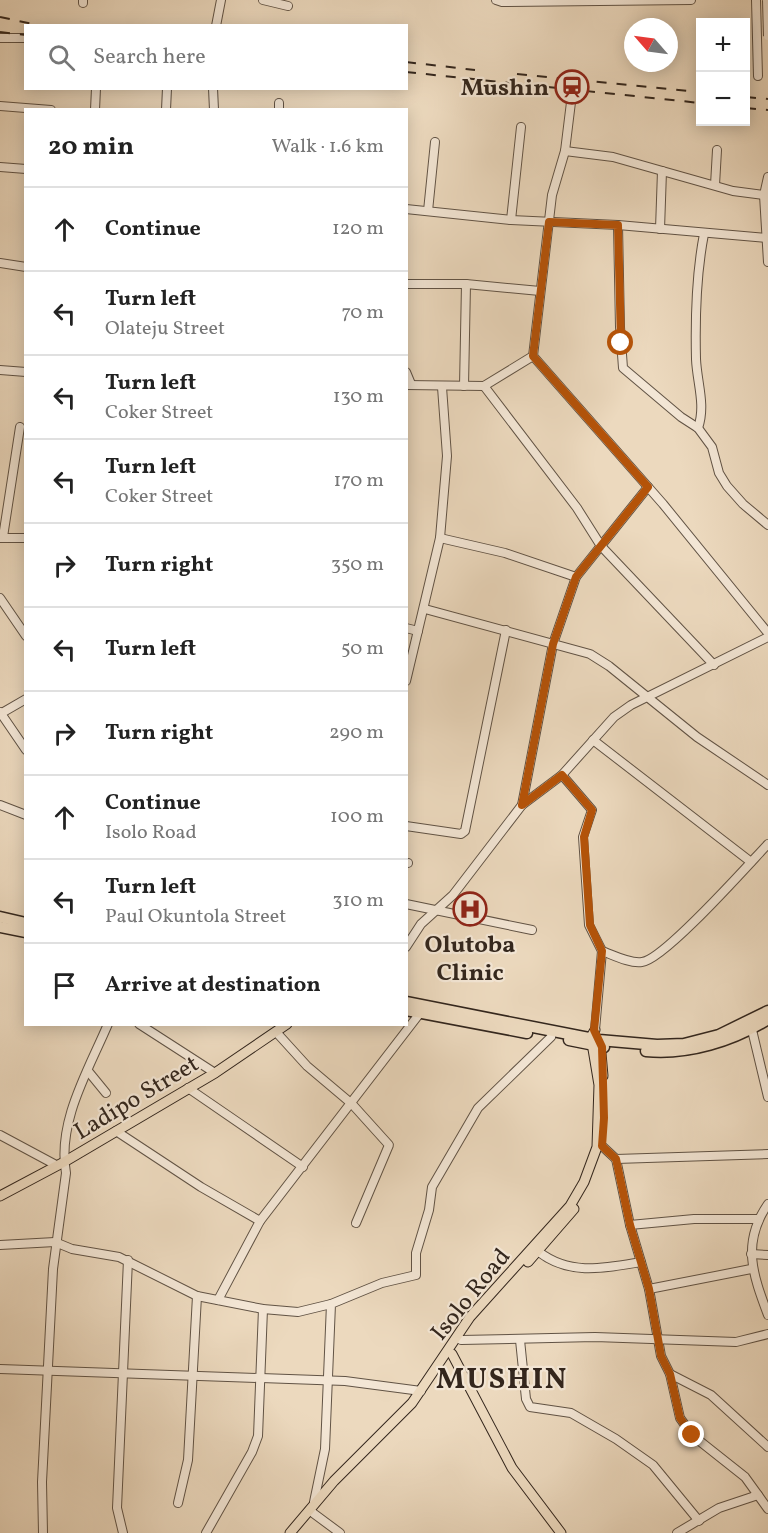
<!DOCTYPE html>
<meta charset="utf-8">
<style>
body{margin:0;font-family:Vollkorn,serif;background:#f6f6f6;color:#222}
.controls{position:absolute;right:18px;top:18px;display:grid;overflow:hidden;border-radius:0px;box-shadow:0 3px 15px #0003}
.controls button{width:54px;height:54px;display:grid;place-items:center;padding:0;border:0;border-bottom:2px solid #e0e0e0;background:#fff;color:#222;font:30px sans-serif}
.compass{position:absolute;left:624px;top:18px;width:54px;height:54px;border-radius:50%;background:#fff;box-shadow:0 3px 15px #0003;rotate:298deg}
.stop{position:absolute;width:18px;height:18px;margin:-14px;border:4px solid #b45309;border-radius:50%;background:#fff}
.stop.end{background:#b45309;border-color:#fff;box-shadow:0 2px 6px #0008}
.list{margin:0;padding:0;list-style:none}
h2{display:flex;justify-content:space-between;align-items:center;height:78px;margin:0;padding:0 24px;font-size:26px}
h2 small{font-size:20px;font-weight:400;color:#767676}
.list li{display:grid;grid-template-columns:39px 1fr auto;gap:18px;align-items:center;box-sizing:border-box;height:84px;padding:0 24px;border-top:2px solid #e0e0e0}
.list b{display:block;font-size:22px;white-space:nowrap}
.list p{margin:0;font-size:20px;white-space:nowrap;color:#767676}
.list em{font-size:20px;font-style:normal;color:#767676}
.icon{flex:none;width:33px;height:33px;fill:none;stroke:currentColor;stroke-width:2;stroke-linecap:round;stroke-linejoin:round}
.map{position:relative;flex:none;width:768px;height:1533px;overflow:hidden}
.search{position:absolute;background:#fff;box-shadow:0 3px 15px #0003;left:24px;top:24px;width:384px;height:66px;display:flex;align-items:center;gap:15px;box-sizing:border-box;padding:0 21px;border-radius:0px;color:#767676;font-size:22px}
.panel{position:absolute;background:#fff;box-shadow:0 3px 15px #0003;left:24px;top:108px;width:384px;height:918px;border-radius:0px}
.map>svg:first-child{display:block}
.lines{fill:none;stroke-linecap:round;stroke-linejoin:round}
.minor-casing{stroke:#615345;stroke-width:10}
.major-casing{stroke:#33261d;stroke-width:11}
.highway-casing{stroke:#33261d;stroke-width:13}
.minor{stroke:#f3e6d5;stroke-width:8}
.major{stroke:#ecd9be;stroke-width:9}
.highway{stroke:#ecd9be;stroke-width:10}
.rail{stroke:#33261d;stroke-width:2;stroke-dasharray:10 10;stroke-linecap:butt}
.minor-bridge-casing{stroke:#615345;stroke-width:10;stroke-linecap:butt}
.minor-bridge{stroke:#f3e6d5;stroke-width:8}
.route{stroke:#b45309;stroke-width:8}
.labels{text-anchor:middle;stroke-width:4.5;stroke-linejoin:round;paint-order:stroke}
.poi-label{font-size:24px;font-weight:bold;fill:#33261d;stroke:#f3e6d5;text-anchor:end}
.street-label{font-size:24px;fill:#33261d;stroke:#f3e6d5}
.district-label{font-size:30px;font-weight:bold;letter-spacing:1.5px;fill:#33261d;stroke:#f3e6d5}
</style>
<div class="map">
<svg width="768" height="1533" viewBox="0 0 768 1533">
<rect width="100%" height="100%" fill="#ecd9be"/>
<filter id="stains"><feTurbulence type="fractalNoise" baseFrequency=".00333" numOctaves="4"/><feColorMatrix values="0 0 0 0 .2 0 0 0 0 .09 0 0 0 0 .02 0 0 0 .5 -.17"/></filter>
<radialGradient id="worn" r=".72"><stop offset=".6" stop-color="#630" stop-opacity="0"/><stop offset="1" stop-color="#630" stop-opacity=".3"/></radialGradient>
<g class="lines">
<!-- minor casing -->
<g class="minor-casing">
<g id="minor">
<path d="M263,0L288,6"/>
<path d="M496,0L502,2L691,0"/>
<path d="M756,0L758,76"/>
<path d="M83,3V0"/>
<path d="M216,26L221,0"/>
<path d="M0,38H26"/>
<path d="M213,88L214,110"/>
<path d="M572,94L565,151L552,195L533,356L663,504L768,633"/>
<path d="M0,106L51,110"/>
<path d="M95,110L96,88"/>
<path d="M166,110L167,88"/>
<path d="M279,110V103"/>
<path d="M565,151L613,157L733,191L764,195"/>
<path d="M0,167L26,169"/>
<path d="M768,177L764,195L768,262"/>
<path d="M715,185L717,150"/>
<path d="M406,209L511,220L618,225L767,238"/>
<path d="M428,211L435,142"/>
<path d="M511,220L521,127"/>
<path d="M618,225L620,327L623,368L681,417L698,428L712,447L719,473L727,486L743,504L768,525"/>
<path d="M660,229L662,171"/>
<path d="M0,263L26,267"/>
<path d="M406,284H466L540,291"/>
<path d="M0,370L26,372"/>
<path d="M406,372L411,384"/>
<path d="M406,385L484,386L533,356"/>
<path d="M464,386L466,284"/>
<path d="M484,386L577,508L601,546L714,665"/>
<path d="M698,428C706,405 697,383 696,359C695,317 696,275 704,234"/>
<path d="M3,537L20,427"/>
<path d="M0,538H26"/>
<path d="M440,538L505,553L576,577"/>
<path d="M0,598L26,636"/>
<path d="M425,609L590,654L609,666L697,737L768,785"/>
<path d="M406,628L418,631"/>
<path d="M406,681L440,538L447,456L442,387"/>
<path d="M0,712L26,750"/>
<path d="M0,714L26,699"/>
<path d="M593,740L751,862"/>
<path d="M562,775L592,810L583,837L589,925L602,951L595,1030"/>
<path d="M0,805L26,815"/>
<path d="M522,805L553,644L576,577L648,487"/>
<path d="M406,826L461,834L465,831L506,630"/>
<path d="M406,863H408"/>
<path d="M406,904L532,930"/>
<path d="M406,947L421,924L453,895L522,805L562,775L614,717L631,705L768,637"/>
<path d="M602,951C613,955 630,964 642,962C664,960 748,865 768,844"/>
<path d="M139,1024L215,1073"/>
<path d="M752,1030L768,1097"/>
<path d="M277,1033L307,1066L352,1104L389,1145L356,1223"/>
<path d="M88,1071L106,1093"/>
<path d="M188,1088L303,1167"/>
<path d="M116,1131L201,1187L260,1221"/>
<path d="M0,1135L56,1165"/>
<path d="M602,1146L616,1159L630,1225L649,1289L661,1356L670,1374L680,1418L692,1435L745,1477L768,1509"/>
<path d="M616,1159L768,1154"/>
<path d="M768,1204C741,1243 753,1275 768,1315"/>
<path d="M630,1225L694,1219H758"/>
<path d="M0,1245L55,1242L72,1249L119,1257L197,1296L263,1309L298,1312L331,1304"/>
<path d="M539,1252C570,1276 605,1268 641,1262"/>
<path d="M751,1254L768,1255"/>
<path d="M649,1289L751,1269"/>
<path d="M218,1300L260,1221L420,1013"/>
<path d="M461,1340L595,1337L736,1342L768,1334"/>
<path d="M520,1340L526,1399L530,1407L571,1413L616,1439L653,1465L699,1521"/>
<path d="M0,1369L345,1381L421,1391"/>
<path d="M670,1374L711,1395L768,1447"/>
<path d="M314,1502L325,1449L331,1304L382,1283L416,1275V1253L429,1210L432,1187L478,1108L551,1037"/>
<path d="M178,1503L188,1460L197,1296"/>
<path d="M313,1513L340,1533"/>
<path d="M43,1533L42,1482L53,1269L66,1173C57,1122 88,1071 108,1024"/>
<path d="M123,1533L117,1508L128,1260"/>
<path d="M206,1533L252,1452L258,1436L263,1309"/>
<path d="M677,1533L719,1508L758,1495"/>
</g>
</g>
<!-- major casing -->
<g class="major-casing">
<g id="major">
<path d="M600,1042L603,1076"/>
<path d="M0,1196L64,1162L215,1073L287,1024"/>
<path d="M528,1262L574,1209"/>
<path d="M452,1354L512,1468L561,1533"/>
<path d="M290,1533L334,1481L412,1403L470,1317L570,1206L584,1182L597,1147L599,1085L591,1037L595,1030"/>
</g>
</g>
<!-- highway casing -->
<g class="highway-casing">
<g id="highway">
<path d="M0,917L26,923"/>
<path d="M0,927L26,932"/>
<path d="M406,1002L599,1040L657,1045L684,1044L719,1035L768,1011"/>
<path d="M406,1010L527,1033"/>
<path d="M569,1040L604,1047"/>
<path d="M646,1051C688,1055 733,1041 768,1019"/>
</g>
</g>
<!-- minor -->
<use href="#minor" class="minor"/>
<!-- major -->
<use href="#major" class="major"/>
<!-- highway -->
<use href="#highway" class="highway"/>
<!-- rail -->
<g class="rail">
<path d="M0,17L42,26"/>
<path d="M0,32L26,35"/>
<path d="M406,62L475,70"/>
<path d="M406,72L700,103"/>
<path d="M517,74L700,92"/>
<path d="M746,97L768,99"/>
<path d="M746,108L768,110"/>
</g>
<!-- minor-bridge casing -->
<g class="minor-bridge-casing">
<path id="minor-bridge" d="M767,0L768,36"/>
</g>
<!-- minor-bridge -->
<use href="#minor-bridge" class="minor-bridge"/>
</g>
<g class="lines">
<!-- route -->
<path class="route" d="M621,343L618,225L549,222L533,356L648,487L576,577L553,644L522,805L562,775L592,810L584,837L590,925L602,951L594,1030L602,1047L604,1118L602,1146L616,1159L630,1225L649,1289L661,1356L670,1374L680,1418L692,1435"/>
</g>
<!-- icons -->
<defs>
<g id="station-ring" transform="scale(1.725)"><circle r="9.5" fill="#f3e6d5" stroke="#8f2418" stroke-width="1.5"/><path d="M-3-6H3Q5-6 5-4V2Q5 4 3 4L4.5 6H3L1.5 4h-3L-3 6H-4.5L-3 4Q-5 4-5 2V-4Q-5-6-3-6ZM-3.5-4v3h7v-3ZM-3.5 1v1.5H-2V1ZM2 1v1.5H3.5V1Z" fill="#8f2418"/></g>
<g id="hospital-ring" transform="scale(1.725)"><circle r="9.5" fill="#f3e6d5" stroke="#8f2418" stroke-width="1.5"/><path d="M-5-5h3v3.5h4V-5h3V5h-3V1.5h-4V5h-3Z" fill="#8f2418"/></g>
</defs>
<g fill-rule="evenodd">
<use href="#station-ring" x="572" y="87"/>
<use href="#hospital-ring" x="470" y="909"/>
</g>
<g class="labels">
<!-- poi labels -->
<g class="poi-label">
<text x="549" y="95">Mushin</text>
<text x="470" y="952" text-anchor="middle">Olutoba<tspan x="470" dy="28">Clinic</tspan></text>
</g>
<!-- street labels -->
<g class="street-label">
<text transform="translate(136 1097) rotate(-31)" y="8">Ladipo Street</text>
<text transform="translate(470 1294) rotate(-51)" y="8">Isolo Road</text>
</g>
<!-- district labels -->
<g class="district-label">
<text x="502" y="1388">MUSHIN</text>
</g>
</g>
<rect width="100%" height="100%" filter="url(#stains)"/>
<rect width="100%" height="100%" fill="url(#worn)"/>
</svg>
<div class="controls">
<button>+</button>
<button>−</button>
</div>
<svg class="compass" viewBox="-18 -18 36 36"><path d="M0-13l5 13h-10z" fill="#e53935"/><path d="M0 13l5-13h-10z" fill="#767676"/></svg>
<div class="stop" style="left:621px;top:343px"></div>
<div class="stop end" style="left:692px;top:1435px"></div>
<div class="search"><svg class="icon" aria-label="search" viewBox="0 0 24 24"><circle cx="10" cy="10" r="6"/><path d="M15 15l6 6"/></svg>Search here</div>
<section class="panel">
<h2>20 min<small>Walk · 1.6 km</small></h2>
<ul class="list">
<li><svg class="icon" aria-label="ahead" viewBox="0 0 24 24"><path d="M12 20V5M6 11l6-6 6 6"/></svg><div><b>Continue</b></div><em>120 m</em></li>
<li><svg class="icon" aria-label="left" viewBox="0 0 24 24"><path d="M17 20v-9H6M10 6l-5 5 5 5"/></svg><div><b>Turn left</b><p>Olateju Street</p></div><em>70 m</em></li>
<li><svg class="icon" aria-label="left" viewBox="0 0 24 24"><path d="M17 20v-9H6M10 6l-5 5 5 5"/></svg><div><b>Turn left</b><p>Coker Street</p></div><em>130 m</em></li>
<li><svg class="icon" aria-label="left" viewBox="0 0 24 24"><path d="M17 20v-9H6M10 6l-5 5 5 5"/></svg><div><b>Turn left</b><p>Coker Street</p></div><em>170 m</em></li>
<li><svg class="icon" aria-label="right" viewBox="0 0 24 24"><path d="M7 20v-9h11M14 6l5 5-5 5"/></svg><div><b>Turn right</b></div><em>350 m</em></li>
<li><svg class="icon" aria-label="left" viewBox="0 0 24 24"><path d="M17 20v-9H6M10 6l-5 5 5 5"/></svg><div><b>Turn left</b></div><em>50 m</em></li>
<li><svg class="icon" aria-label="right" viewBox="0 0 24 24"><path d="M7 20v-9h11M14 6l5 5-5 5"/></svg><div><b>Turn right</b></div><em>290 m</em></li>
<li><svg class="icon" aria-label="ahead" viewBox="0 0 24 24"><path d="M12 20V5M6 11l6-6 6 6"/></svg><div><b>Continue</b><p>Isolo Road</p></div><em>100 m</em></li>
<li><svg class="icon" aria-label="left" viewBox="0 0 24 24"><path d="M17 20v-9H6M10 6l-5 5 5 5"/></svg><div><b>Turn left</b><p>Paul Okuntola Street</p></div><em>310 m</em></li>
<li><svg class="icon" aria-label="arrive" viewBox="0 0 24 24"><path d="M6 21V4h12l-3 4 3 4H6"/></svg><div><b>Arrive at destination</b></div></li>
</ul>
</section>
</div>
